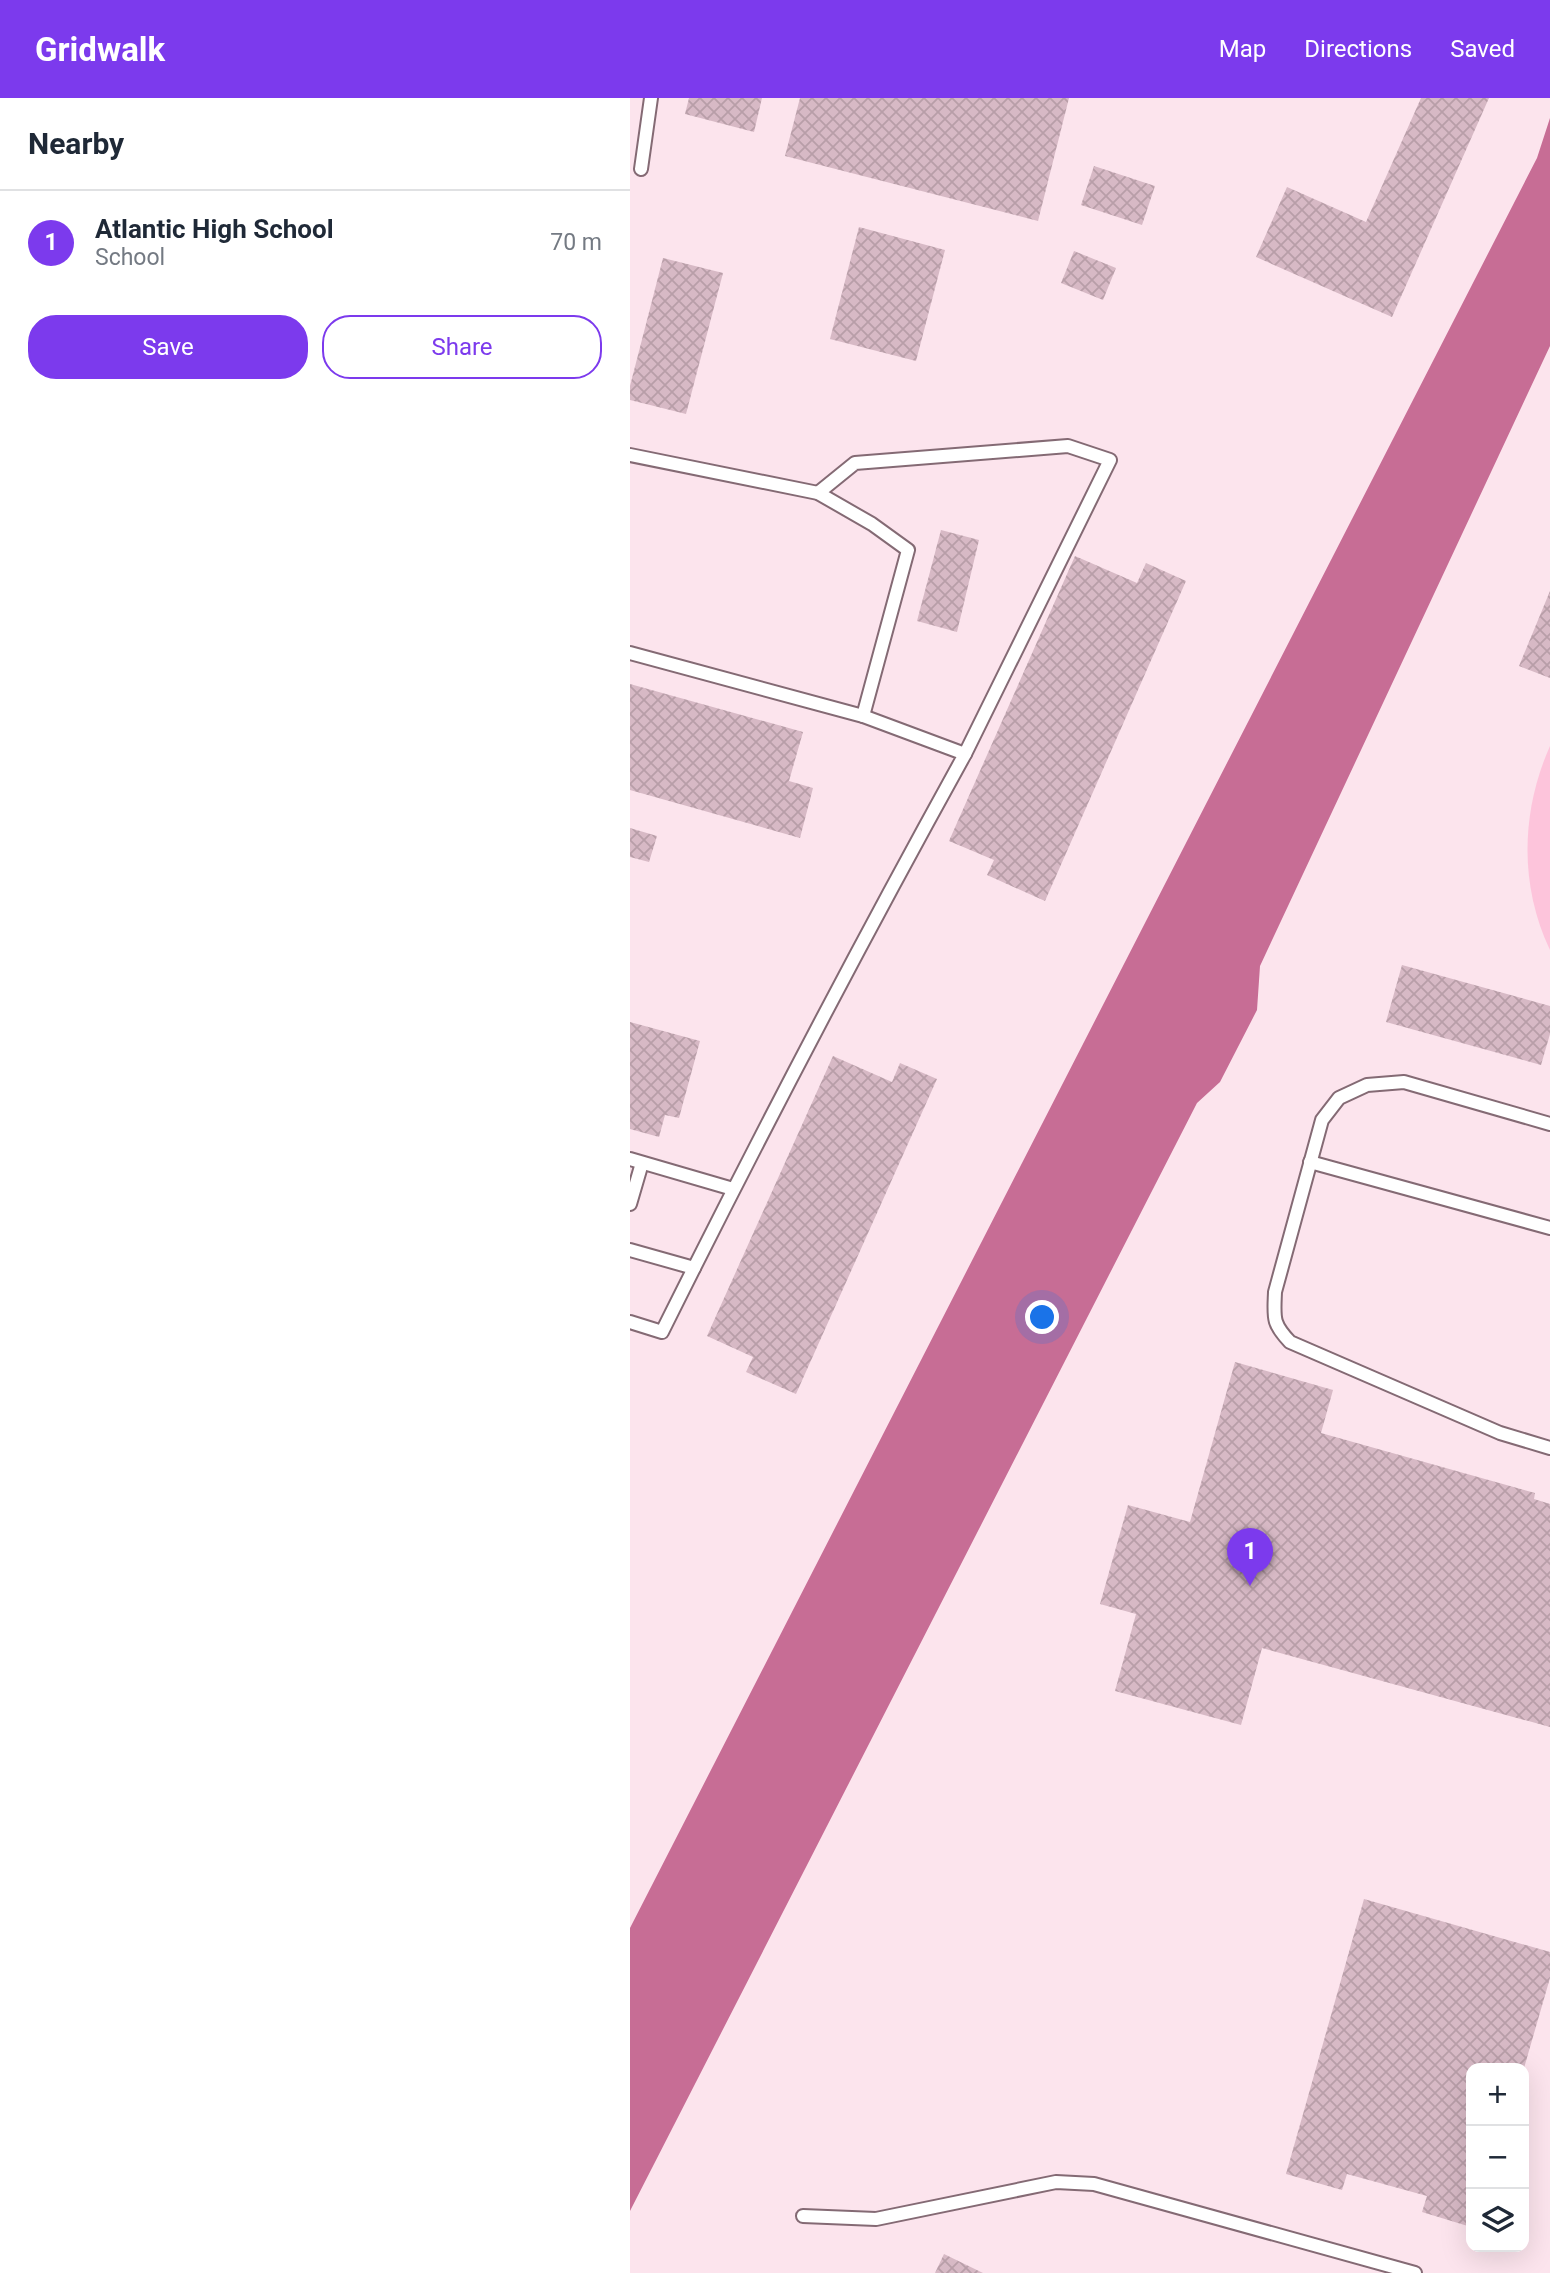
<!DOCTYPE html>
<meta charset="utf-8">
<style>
body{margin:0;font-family:Roboto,sans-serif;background:#f6f6f7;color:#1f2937}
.controls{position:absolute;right:21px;bottom:21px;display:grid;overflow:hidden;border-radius:14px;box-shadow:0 7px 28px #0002}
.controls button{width:63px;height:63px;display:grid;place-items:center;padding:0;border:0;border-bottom:2px solid #e0e1e3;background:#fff;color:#1f2937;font:35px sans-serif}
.you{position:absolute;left:413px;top:1220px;width:24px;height:24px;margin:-18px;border:5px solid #fff;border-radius:50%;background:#1a73e8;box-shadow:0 0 0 10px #1a73e833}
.badge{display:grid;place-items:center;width:46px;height:46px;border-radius:50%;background:#7c3aed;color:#fff;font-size:23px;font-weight:700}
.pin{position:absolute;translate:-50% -58px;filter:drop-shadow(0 2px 4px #0008)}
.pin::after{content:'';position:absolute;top:37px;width:24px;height:21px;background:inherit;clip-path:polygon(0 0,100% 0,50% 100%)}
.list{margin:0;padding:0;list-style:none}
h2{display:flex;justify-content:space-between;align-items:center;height:91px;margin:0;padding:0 28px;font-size:30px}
h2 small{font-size:23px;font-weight:400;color:#747a83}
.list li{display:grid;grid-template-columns:46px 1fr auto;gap:21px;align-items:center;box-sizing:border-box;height:105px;padding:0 28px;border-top:2px solid #e0e1e3}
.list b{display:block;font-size:26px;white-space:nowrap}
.list p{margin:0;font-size:23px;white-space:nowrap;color:#747a83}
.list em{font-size:23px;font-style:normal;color:#747a83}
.actions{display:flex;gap:14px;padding:21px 28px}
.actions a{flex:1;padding:16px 0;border:2px solid #7c3aed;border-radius:28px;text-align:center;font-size:24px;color:#7c3aed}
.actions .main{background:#7c3aed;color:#fff}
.icon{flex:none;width:38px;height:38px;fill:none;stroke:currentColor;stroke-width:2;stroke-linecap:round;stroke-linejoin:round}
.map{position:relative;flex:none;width:920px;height:2175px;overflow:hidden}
header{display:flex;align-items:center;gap:42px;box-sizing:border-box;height:98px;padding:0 35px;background:#7c3aed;color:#fff}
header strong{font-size:33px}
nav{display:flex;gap:38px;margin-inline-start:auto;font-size:24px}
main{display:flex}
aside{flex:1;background:#fff}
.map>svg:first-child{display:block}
.garden{fill:#fdc4db}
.water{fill:#c76d95}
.building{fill:url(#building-cross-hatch)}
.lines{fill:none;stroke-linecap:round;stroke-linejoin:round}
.lane-casing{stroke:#846a74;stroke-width:16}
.lane{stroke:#fff;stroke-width:12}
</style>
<header>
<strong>Gridwalk</strong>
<nav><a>Map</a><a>Directions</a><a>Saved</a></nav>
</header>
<main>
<aside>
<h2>Nearby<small></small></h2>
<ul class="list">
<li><span class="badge">1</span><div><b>Atlantic High School</b><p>School</p></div><em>70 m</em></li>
</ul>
<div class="actions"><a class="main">Save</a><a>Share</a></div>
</aside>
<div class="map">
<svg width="920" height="2175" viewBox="0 0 920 2175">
<defs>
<pattern id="building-cross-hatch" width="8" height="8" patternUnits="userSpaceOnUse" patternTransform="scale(1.75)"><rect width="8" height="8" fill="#d7b9c5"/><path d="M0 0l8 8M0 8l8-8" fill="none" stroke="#b89ea8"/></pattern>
</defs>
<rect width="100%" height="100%" fill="#fce4ed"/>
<!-- garden -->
<path class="garden" d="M920,648V852C889,787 891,713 920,648Z"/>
<!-- water -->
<path class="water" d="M920,20V248L630,868L627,912L590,984L567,1005L0,2113V1830L907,60Z"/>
<!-- building -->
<g class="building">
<path d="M59,0H132L124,34L55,16Z"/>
<path d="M170,0H439L408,123L155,58Z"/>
<path d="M791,0H859L762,219L626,159L657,89L736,124Z"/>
<path d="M464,68L525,88L512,127L451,107Z"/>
<path d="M229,129L315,152L286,263L200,241Z"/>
<path d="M444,153L486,170L473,202L431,185Z"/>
<path d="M33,160L93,175L56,316L0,302V288Z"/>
<path d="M311,432L349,442L327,534L287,523Z"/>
<path d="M445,458L507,485L516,465L556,483L415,803L357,777L364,762L319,743Z"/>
<path d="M920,493V580L889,568Z"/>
<path d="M0,586L173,634L159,683L183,690L170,740L0,692Z"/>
<path d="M0,730L27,738L19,764L0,759Z"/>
<path d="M772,867L920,908V936L911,967L756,924Z"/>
<path d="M0,924L70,943L49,1020L35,1017L29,1039L0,1031Z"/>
<path d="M203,958L262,984L270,965L307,981L166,1296L116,1274L123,1259L77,1238Z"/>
<path d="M605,1264L703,1292L691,1335L905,1395L904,1401L920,1406V1629L632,1550L611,1627L485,1593L506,1516L470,1506L498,1407L560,1424Z"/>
<path d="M734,1801L920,1854V1880L894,1970H841V2129L792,2114L797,2098L717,2076L712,2092L656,2076Z"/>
<path d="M314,2156L353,2175H305Z"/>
</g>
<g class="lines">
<!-- lane casing -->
<g class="lane-casing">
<g id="lane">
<path d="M11,71L21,0"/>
<path d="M0,357L188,395L242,426L278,452L233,618"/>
<path d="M188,395L225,365L438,348L480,362L335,656"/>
<path d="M0,555L233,618L335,656C230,846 129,1039 32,1234L0,1224"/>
<path d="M920,1026L774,984L737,987L709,1000L692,1022L645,1194C644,1220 642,1225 660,1244L870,1335L920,1350"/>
<path d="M0,1061L103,1091"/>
<path d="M680,1064L920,1130"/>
<path d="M0,1106L12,1065"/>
<path d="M0,1152L64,1170"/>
<path d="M173,2118L246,2121L426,2084L464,2086L785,2175"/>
</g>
</g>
<!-- lane -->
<use href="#lane" class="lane"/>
</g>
</svg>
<div class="controls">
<button>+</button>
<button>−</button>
<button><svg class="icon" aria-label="layers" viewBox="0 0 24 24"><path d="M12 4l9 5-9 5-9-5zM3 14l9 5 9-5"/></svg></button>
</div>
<div class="you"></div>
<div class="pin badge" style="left:620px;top:1488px">1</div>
</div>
</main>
